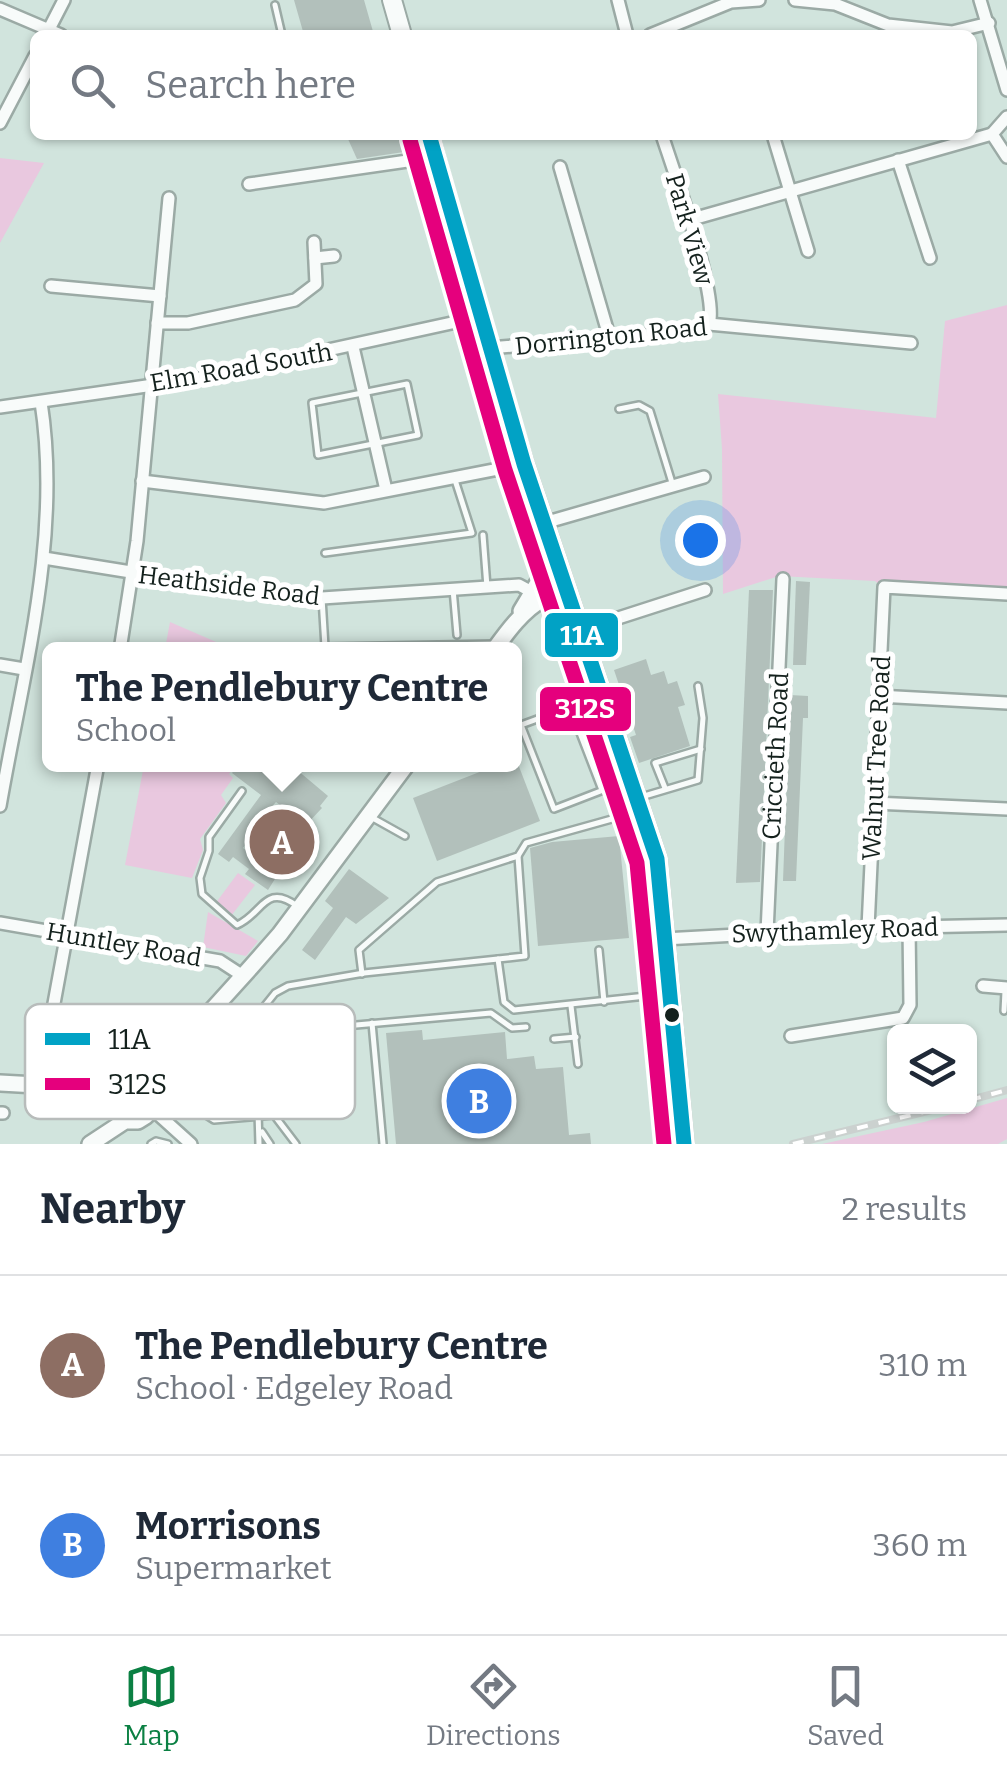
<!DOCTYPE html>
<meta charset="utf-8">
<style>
body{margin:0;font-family:Bitter,serif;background:#f6f6f7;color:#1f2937}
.controls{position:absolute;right:30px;bottom:30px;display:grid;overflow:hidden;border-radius:15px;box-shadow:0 2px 8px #0004}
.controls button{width:90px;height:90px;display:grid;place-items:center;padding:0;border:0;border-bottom:2px solid #e0e1e3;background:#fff;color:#1f2937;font:50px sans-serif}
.you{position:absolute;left:700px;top:540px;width:35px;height:35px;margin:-25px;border:8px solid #fff;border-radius:50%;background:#1a73e8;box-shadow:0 0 0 15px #1a73e833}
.badge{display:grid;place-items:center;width:65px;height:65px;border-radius:50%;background:#0b8043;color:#fff;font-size:32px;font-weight:700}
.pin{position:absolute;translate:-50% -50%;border:5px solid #fff;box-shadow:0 2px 10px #0006}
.popup{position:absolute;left:42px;top:642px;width:480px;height:130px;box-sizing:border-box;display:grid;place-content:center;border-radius:15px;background:#fff;filter:drop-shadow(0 2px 8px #0005);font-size:32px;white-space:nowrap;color:#747a83}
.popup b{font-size:38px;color:#1f2937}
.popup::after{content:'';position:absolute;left:50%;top:100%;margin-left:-20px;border:20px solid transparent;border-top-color:#fff}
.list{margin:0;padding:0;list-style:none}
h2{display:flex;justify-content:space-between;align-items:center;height:130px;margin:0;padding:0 40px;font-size:42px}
h2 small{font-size:32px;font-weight:400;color:#747a83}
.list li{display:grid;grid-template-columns:65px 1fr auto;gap:30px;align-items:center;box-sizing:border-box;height:180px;padding:0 40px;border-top:2px solid #e0e1e3}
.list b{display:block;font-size:38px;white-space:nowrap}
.list p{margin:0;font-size:32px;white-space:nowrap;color:#747a83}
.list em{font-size:32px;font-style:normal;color:#747a83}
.icon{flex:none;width:55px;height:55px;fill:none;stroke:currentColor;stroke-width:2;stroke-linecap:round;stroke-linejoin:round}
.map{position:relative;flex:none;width:1007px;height:1144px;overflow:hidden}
.search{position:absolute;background:#fff;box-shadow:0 2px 8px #0004;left:30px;right:30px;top:30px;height:110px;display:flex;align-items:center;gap:25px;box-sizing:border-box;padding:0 35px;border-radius:15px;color:#747a83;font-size:38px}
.sheet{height:490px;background:#fff}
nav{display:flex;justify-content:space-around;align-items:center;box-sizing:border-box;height:140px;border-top:2px solid #e0e1e3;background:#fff;font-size:28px;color:#747a83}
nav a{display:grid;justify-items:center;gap:5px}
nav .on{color:#0b8043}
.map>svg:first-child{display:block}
.green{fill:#e9c8df}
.building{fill:#b2c0bb;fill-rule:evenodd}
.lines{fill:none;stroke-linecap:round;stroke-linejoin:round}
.lane-casing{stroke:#9baaa5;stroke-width:10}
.street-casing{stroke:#9baaa5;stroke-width:16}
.secondary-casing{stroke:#9baaa5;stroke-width:20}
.primary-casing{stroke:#9baaa5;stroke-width:22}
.lane{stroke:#f8fbfa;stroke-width:5}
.street{stroke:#f8fbfa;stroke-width:11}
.secondary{stroke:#f8fbfa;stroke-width:15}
.primary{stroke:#f8fbfa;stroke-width:18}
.rail-casing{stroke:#cbd1cf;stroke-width:8}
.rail{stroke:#fff;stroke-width:4;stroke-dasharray:11;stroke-linecap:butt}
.bus-1-casing{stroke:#fff;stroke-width:22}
.bus-2-casing{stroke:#fff;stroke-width:22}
.bus-1{stroke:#01a2c5;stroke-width:15}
.bus-2{stroke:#e5007d;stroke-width:15}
.bus-dot{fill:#14211d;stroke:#fff;stroke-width:4}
.labels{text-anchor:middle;stroke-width:10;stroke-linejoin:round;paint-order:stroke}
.street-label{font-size:25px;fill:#14211d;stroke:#fff}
.key{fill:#fff;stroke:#b8bcbb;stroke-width:2.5}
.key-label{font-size:28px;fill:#14211d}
.line-badge{stroke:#fff;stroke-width:4}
.badge-label{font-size:28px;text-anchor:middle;font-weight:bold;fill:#fff}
</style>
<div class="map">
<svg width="1007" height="1144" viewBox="0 0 1007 1144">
<rect width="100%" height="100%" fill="#d1e4dd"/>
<!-- green -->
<g class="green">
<path d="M0,158L44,163L0,243Z"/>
<path d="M1007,305V590L882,587L875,581L779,576L723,594L722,449L718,394L936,418L945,321Z"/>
<path d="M170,622L230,648L233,649H165Z"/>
<path d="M144,765H236L229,774L233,778L221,795L226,803L200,839L203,850L192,878L125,865Z"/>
<path d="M238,873L255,885L231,916L215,904Z"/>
<path d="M208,912L258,941L246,956L203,947Z"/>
<path d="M1007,1098V1139L998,1144H822L924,1122Z"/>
</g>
<!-- building -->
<g class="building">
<path d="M294,0H364L374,35H304Z"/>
<path d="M364,135H402L404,152L357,159L348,139Z"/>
<path d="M796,581L810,582L806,665H793Z"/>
<path d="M749,590H773L760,882L736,883Z"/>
<path d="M646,659L651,675L664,671L668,684L677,681L685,705L678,707L690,746L639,763L630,737L636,735L614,670Z"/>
<path d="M790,695L808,696V718H803L796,881H783Z"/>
<path d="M239,764H258L265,770L270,764H290L328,796L320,806L322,808L306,825L276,802L261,819L306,851L299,862L290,855L268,890L245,874L249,869L233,857L229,862L218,854L261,795L232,773ZM258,829L274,841L260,860L243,848Z"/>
<path d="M500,764H518L540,821L437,861L413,798Z"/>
<path d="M619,836L629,938L538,946L530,848L552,842Z"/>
<path d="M349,869L389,898L356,924L346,917L315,960L302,950L333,908L325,901Z"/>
<path d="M422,1030L423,1040L505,1032L507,1059L534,1056L536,1069L563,1067L569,1135L590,1133L591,1144H396L386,1033Z"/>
</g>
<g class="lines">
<!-- lane casing -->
<g class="lane-casing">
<g id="lane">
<path d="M275,5L282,35"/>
<path d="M407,384L418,435L318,455L312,403Z"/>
<path d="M619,409L639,405L650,411L673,486"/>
<path d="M483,535L487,587"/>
<path d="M325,553L472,533L455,480"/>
<path d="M453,589L457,635"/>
<path d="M322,598L325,647L495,644"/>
<path d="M665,788L655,763L701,749"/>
<path d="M602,790L570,707L521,725L554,809L624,782"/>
<path d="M242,791L209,837V851L200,878L202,894L237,925C262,915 265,882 297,906"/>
<path d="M641,797L698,780L703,718L698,686"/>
<path d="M371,817L405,836"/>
<path d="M599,950L604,1002"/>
<path d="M498,959L525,956L518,856"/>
<path d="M362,974L359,950L437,882L518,856L526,843L619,817"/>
<path d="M571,1006L578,1064"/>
<path d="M1004,1011L1005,991"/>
<path d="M372,1023L383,1144"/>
<path d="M253,1026L198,1084L200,1111L214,1120L274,1115L296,1144"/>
<path d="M255,1034L491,1013L512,1028L526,1027"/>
<path d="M554,1039L576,1037"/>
<path d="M262,1132L270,1144"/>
<path d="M151,1144L156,1141L168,1144"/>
<path d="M259,1144L255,1018L275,993L288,986L364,973L498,959L504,1002L514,1010L665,994"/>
</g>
</g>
<!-- street casing -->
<g class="street-casing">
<g id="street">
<path d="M618,0L627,35"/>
<path d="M795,0L835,4L888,25L952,32L989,23"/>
<path d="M980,0L1007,90"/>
<path d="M0,9L61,35"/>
<path d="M46,35L64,0"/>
<path d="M650,35L731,2L759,0"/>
<path d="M1007,117L992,134L1007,157"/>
<path d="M0,123L35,56"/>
<path d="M662,135C673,169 719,297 709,324"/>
<path d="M773,135L808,251"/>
<path d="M898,160L930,258"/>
<path d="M560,167L609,336"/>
<path d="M249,184L435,157"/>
<path d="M689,220L992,134"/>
<path d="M315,258L334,256"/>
<path d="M51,286L160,296"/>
<path d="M157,323H188L295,300L316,284L314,242"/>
<path d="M353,347L386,490"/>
<path d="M489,348L690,331L709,324L911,343"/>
<path d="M0,407L195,379L479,317"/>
<path d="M142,481L324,503L524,464"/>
<path d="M544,523L704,477"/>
<path d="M44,558L199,583L322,598L519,585L532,592"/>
<path d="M581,630L705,590"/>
<path d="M120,650L137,541L169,198"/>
<path d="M0,665L24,669"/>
<path d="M878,696L1007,703"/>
<path d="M874,803L1007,809"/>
<path d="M0,806C23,673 62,537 41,402"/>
<path d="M0,923L220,961L243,976"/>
<path d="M868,928L884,587L1007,594"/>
<path d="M767,933L783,579"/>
<path d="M664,939L868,928L1007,925"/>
<path d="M983,986L1007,988"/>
<path d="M791,1036L903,1018L910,1005L909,927"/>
<path d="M39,1085L98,764"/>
<path d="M150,1107L191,1144"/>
<path d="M0,1113H3"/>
</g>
</g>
<!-- secondary casing -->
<g class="secondary-casing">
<g id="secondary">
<path d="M521,611L545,571L551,550"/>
<path d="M494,650C507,632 523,610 543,599C552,594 559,595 566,588"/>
<path d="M0,1083L91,1088L105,1085L122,1089"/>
<path d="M125,1121L113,1107L118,1093L157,1071L251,967L280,934L407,764"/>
<path d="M90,1144L125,1121H138L146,1116L157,1071"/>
</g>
</g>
<!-- primary casing -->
<g class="primary-casing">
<g id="primary">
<path d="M392,0L402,35"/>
<path d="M429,135L479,317L524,464L657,859L684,1144"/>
</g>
</g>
<!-- lane -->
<use href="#lane" class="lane"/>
<!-- street -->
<use href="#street" class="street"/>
<!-- secondary -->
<use href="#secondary" class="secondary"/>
<!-- primary -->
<use href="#primary" class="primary"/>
<!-- rail casing -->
<g class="rail-casing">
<g id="rail">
<path d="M970,1100L1007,1090"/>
<path d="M793,1144L948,1106"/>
</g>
</g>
<!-- rail -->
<use href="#rail" class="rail"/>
<!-- bus-1 casing -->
<g class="bus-1-casing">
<path id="bus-1" d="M429,135L524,464L657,859L684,1144"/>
</g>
<!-- bus-2 casing -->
<g class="bus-2-casing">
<path id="bus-2" d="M410,140L505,470L637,863L664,1144"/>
</g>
<!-- bus-1 -->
<use href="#bus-1" class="bus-1"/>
<!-- bus-2 -->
<use href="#bus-2" class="bus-2"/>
</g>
<!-- markers -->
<circle class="bus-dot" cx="672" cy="1015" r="9"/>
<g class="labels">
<!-- street labels -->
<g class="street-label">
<text transform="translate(690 229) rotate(74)" y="9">Park View</text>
<text transform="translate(611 336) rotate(-6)" y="9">Dorrington Road</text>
<text transform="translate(241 367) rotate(-10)" y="9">Elm Road South</text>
<text transform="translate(229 585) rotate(7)" y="9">Heathside Road</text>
<text transform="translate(775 756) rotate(-87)" y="9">Criccieth Road</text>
<text transform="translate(876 758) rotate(-87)" y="9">Walnut Tree Road</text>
<text transform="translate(835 930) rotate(-2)" y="9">Swythamley Road</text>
<text transform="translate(124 944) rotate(10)" y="9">Huntley Road</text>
</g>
</g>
<!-- legend -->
<rect x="25" y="1004" width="330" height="115" rx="15" class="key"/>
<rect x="45" y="1033" width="45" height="12" fill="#01a2c5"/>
<rect x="45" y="1078" width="45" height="12" fill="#e5007d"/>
<g class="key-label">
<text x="108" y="1049">11A</text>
<text x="108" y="1094">312S</text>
</g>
<g class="line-badge">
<rect x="543" y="611" width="77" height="48" rx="10" fill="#01a2c5"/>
<rect x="538" y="685" width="95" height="48" rx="10" fill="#e5007d"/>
</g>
<g class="badge-label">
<text x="582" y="645">11A</text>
<text x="585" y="718">312S</text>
</g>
</svg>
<div class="controls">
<button><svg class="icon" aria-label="layers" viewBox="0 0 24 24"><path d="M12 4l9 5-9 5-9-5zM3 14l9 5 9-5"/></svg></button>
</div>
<div class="you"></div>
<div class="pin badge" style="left:282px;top:842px;background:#8d6e63">A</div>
<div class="popup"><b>The Pendlebury Centre</b>School</div>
<div class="pin badge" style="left:479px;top:1101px;background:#3f7fe0">B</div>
<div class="search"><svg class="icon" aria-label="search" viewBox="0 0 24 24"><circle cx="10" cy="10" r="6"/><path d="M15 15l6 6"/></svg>Search here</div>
</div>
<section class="sheet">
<h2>Nearby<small>2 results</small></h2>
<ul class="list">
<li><span class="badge" style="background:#8d6e63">A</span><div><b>The Pendlebury Centre</b><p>School · Edgeley Road</p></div><em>310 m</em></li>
<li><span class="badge" style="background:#3f7fe0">B</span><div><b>Morrisons</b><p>Supermarket</p></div><em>360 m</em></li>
</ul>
</section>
<nav>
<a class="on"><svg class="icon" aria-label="map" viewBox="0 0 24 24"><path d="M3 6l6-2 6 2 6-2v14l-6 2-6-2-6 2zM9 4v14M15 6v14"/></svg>Map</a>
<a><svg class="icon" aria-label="directions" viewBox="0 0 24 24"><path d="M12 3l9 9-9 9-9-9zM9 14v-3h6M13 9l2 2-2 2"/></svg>Directions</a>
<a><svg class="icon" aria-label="saved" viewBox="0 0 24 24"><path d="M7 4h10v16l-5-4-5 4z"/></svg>Saved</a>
</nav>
